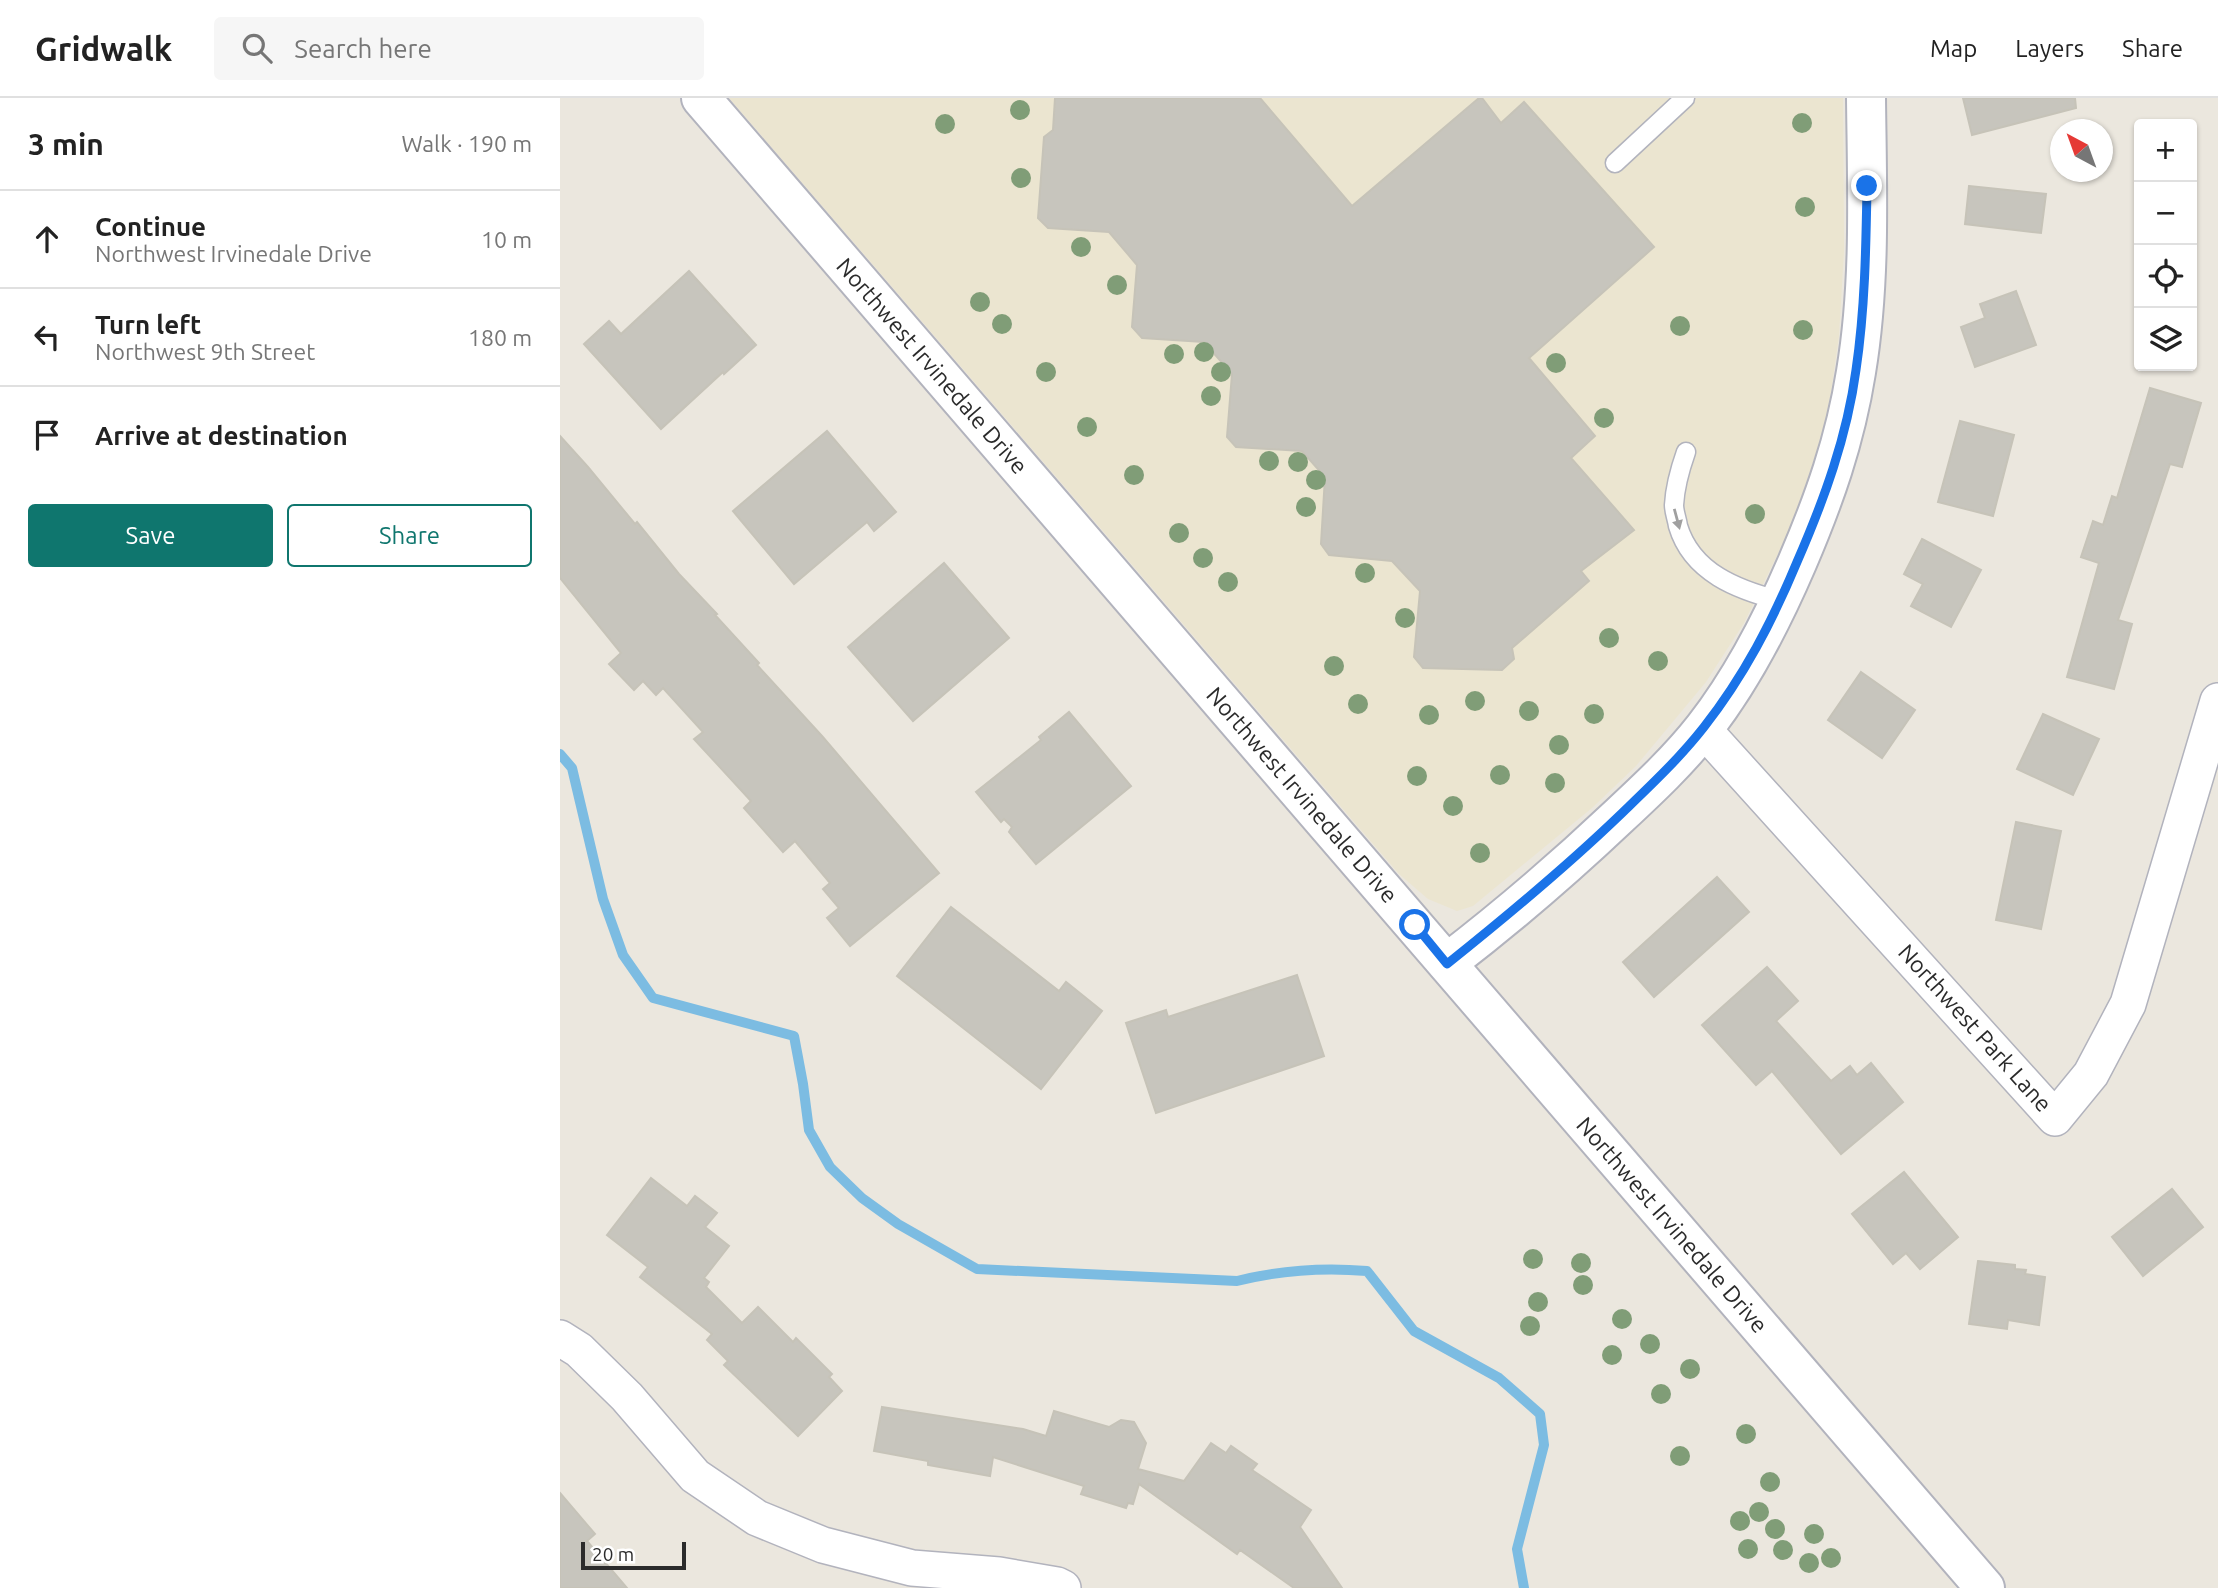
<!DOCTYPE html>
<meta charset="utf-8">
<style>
body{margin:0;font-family:Ubuntu,sans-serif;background:#f6f6f6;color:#222}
.controls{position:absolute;right:21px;top:21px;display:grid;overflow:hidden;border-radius:7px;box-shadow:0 2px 5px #0004}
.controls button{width:63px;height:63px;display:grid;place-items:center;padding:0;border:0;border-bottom:2px solid #e0e0e0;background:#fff;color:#222;font:35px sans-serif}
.compass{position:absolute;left:1490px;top:21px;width:63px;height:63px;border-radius:50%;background:#fff;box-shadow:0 2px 5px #0004;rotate:319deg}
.scale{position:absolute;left:21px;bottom:18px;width:105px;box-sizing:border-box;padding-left:7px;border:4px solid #2b2b2b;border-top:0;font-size:19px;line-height:24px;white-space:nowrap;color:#2b2b2b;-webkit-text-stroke:5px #fff;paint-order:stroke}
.stop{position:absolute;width:21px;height:21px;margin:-16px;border:5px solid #1a73e8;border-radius:50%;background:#fff}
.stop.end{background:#1a73e8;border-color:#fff;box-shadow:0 2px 7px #0008}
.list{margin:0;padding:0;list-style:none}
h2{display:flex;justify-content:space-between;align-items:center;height:91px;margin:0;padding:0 28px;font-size:30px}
h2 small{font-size:23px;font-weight:400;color:#767676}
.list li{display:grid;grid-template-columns:46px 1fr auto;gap:21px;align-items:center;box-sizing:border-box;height:98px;padding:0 28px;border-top:2px solid #e0e0e0}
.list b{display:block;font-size:26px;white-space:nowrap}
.list p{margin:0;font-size:23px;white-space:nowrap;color:#767676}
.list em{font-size:23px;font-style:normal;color:#767676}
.actions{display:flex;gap:14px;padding:21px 28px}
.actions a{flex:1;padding:16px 0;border:2px solid #0f766e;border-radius:7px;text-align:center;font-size:24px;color:#0f766e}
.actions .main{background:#0f766e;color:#fff}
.icon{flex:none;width:38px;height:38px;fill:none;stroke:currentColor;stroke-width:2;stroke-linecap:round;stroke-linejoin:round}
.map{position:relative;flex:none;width:1658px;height:1490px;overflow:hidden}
header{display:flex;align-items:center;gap:42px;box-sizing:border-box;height:98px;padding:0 35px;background:#fff;border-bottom:2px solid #e0e0e0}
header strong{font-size:33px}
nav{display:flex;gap:38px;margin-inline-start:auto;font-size:24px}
.search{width:490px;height:63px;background:#f6f6f6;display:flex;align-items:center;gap:18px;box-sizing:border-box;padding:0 24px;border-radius:7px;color:#767676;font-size:26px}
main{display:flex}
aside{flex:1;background:#fff}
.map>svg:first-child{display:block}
.education{fill:#ebe5d0}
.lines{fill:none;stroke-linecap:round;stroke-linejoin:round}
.stream{stroke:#7cbce2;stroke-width:10}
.building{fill:#c7c5bd;stroke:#c6c3b8;stroke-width:2}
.lane-casing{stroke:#b2b3bd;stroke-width:21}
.street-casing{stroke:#b2b3bd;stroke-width:38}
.secondary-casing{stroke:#b2b3bd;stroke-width:42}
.lane{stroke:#fff;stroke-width:18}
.street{stroke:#fff;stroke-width:35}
.secondary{stroke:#fff;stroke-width:38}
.tree{fill:#809d77}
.oneway{fill:#a0a0a0}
.route{stroke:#1a73e8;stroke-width:9}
.labels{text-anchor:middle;stroke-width:5;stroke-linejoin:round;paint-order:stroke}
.street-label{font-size:23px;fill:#2b2b2b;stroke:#fff}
</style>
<header>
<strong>Gridwalk</strong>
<div class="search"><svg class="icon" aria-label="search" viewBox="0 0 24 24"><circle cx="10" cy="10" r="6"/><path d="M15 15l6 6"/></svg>Search here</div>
<nav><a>Map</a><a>Layers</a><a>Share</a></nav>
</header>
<main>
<aside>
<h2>3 min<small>Walk · 190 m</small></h2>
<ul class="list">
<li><svg class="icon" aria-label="ahead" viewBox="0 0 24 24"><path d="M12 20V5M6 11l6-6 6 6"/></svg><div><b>Continue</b><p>Northwest Irvinedale Drive</p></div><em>10 m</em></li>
<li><svg class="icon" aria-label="left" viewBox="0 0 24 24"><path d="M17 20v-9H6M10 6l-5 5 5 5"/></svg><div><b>Turn left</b><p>Northwest 9th Street</p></div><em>180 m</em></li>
<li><svg class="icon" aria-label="arrive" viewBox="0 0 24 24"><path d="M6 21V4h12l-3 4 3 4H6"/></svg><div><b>Arrive at destination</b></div></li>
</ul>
<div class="actions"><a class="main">Save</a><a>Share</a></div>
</aside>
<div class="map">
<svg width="1658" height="1490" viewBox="0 0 1658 1490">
<rect width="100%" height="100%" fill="#ebe7de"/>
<!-- education -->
<path class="education" d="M169,0H1283L1284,153L1279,238L1271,294L1262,338L1231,429L1184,525L1146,584L1076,668L1032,710L913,808L897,813L868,801L839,776Z"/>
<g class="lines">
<!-- stream -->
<path class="stream" d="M0,656L12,670L43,801L63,857L93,900L234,938L243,986L249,1032L270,1069L302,1100L338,1126L417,1171L677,1183C721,1172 761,1169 807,1173L854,1233L939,1280L980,1316L984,1347L957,1451L964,1490"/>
</g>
<!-- building -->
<g class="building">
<path d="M495,0H700L792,108L919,0H922L941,25L964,4L1094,149L969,260L1035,338L1011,360L1074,432L1021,473L1029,483L952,550L954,561L942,572L863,570L854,559L860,493L832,463L769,457L761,446L765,379L742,353L676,349L667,339L672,276L644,244L582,240L572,229L577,167L549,134L488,130L478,120L484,39L493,32Z"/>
<path d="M1403,0H1515L1516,10L1412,37Z"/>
<path d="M1409,88L1486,96L1481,135L1405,126Z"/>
<path d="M129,173L196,247L164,276L163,274L101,331L24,246L49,223L61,236Z"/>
<path d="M1456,193L1476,247L1415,269L1401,229L1425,220L1420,206Z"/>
<path d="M1590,290L1641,305L1622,369L1610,366L1558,522L1572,526L1554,591L1507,579L1539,465L1521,459L1533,423L1543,427L1552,398L1557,400Z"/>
<path d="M1400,323L1454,337L1433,418L1378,404Z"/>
<path d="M267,333L336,414L314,433L307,424L234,486L173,413Z"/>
<path d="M0,338L28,369L75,426L77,424L119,476L157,516L155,517L199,565L197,567L262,638L379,775L290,848L267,820L279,810L263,791L270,785L235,743L223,754L184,710L191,703L134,641L143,634L103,590L96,597L83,583L74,592L49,566L61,555L0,480Z"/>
<path d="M1362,441L1421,472L1391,529L1351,508L1363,486L1344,476Z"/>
<path d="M384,465L449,540L353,623L288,549Z"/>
<path d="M1301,574L1355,612L1322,660L1268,622Z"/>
<path d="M509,614L571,688L476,766L449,734L452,729L444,721L441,724L416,694L481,642L479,639Z"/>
<path d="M1483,616L1539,641L1513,697L1457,671Z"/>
<path d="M1456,724L1501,733L1481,831L1436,822Z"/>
<path d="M1157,779L1189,814L1094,899L1063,864Z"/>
<path d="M391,809L499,893L506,884L542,913L481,991L337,878Z"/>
<path d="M1207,869L1238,903L1216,923L1271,983L1290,968L1297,977L1311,965L1343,1004L1281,1056L1212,973L1196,987L1142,927Z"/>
<path d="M737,877L764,958L596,1015L566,925L606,912L608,919Z"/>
<path d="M1344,1074L1398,1139L1360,1171L1346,1155L1333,1166L1292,1116Z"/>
<path d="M91,1080L127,1108L135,1098L157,1115L145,1129L169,1148L144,1180L149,1184L146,1189L182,1225L198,1209L233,1244L236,1240L272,1276L269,1279L282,1293L238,1338L164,1267L168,1263L147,1242L152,1236L80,1179L88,1169L47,1137Z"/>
<path d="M1612,1091L1643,1129L1583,1178L1552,1139Z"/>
<path d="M1418,1163L1455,1167V1171L1466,1172L1465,1176L1485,1179L1479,1227L1448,1222L1447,1231L1409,1226Z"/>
<path d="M322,1309L463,1331L486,1338L494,1313L549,1329L561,1322L574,1324L586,1345L578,1371L624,1383L651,1345L666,1355L671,1348L697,1366L692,1372L751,1412L740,1429L782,1490H734L680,1452L677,1456L579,1386L573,1406L568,1405L566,1410L521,1396L524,1388L433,1359L430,1378L368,1367V1363L314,1353Z"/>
<path d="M0,1395L35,1436L27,1443L67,1490H0Z"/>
</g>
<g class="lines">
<!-- lane casing -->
<g class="lane-casing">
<g id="lane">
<path d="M1055,65L1125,0"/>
<path d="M1126,354C1120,371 1115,389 1114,407C1114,414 1117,421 1118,428C1132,475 1178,492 1221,503"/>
</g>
</g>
<!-- street casing -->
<g class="street-casing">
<g id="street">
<path d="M1143,631L1495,1020L1531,976L1568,906L1658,603"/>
<path d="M0,1240L19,1252L67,1299L135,1378L197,1420L263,1447L352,1470L439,1477L497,1487L503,1490"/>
</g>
</g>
<!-- secondary casing -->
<g class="secondary-casing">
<g id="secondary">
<path d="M141,0L1425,1490"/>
<path d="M887,865C947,819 1004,770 1059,718C1089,690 1119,662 1144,630C1183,580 1212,523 1237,465C1264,402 1285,343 1296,274C1311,184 1307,91 1306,0"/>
</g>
</g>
<!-- lane -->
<use href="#lane" class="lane"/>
<!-- street -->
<use href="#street" class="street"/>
<!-- secondary -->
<use href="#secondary" class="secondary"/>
</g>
<!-- trees -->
<g class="tree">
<circle cx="460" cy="12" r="10"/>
<circle cx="1242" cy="25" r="10"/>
<circle cx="385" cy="26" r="10"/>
<circle cx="461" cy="80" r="10"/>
<circle cx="1245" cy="109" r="10"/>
<circle cx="521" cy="149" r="10"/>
<circle cx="557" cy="187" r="10"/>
<circle cx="420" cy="204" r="10"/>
<circle cx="442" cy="226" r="10"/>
<circle cx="1120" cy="228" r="10"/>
<circle cx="1243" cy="232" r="10"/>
<circle cx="644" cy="254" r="10"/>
<circle cx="614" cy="256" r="10"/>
<circle cx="996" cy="265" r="10"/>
<circle cx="486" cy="274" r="10"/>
<circle cx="661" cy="274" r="10"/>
<circle cx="651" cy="298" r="10"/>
<circle cx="1044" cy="320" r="10"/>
<circle cx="527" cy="329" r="10"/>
<circle cx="709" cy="363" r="10"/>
<circle cx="738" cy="364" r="10"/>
<circle cx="574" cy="377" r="10"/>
<circle cx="756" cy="382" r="10"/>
<circle cx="746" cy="409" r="10"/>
<circle cx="1195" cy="416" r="10"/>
<circle cx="619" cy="435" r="10"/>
<circle cx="643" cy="460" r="10"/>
<circle cx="805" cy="475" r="10"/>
<circle cx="668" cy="484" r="10"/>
<circle cx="845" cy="520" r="10"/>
<circle cx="1049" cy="540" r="10"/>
<circle cx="1098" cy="563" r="10"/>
<circle cx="774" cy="568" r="10"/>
<circle cx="915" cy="603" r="10"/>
<circle cx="798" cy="606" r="10"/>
<circle cx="969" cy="613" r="10"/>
<circle cx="1034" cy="616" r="10"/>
<circle cx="869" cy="617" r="10"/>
<circle cx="999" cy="647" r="10"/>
<circle cx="940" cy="677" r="10"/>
<circle cx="857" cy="678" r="10"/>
<circle cx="995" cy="685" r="10"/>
<circle cx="893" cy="708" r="10"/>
<circle cx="920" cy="755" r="10"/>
<circle cx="973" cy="1161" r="10"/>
<circle cx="1021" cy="1165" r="10"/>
<circle cx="1023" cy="1187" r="10"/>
<circle cx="978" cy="1204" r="10"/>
<circle cx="1062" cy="1221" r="10"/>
<circle cx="970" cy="1228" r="10"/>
<circle cx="1090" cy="1246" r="10"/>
<circle cx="1052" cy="1257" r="10"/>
<circle cx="1130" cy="1271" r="10"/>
<circle cx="1101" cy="1296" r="10"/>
<circle cx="1186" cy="1336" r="10"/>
<circle cx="1120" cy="1358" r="10"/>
<circle cx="1210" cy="1384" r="10"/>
<circle cx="1199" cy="1414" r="10"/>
<circle cx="1180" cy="1423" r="10"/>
<circle cx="1215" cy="1431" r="10"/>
<circle cx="1254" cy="1436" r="10"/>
<circle cx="1188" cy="1451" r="10"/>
<circle cx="1223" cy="1452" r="10"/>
<circle cx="1271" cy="1460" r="10"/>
<circle cx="1249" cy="1465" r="10"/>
</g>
<!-- one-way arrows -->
<defs><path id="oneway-solid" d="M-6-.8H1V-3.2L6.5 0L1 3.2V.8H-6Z" transform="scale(1.75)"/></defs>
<use class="oneway" href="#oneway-solid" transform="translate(1117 421) rotate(75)"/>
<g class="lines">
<!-- route -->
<path class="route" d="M855,827L887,866C947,818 1005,770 1060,717C1089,689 1119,661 1144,629C1184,578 1212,524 1237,464C1264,402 1287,339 1296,272C1305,211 1306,149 1307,88"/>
</g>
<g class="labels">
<!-- street labels -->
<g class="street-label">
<text transform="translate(372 268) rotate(49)" y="8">Northwest Irvinedale Drive</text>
<text transform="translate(742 697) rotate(49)" y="8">Northwest Irvinedale Drive</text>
<text transform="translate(1415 930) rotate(48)" y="8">Northwest Park Lane</text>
<text transform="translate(1112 1127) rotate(49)" y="8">Northwest Irvinedale Drive</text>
</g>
</g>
</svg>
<div class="controls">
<button>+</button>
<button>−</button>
<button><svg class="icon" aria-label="locate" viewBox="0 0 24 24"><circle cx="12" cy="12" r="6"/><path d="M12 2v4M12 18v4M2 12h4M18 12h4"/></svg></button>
<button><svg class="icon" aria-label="layers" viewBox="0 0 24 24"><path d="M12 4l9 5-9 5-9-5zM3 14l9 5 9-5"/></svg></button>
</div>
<svg class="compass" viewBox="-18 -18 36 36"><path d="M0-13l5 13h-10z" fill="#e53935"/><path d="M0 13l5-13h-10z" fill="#767676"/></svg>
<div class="scale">20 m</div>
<div class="stop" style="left:855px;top:827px"></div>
<div class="stop end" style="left:1307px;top:88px"></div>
</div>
</main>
